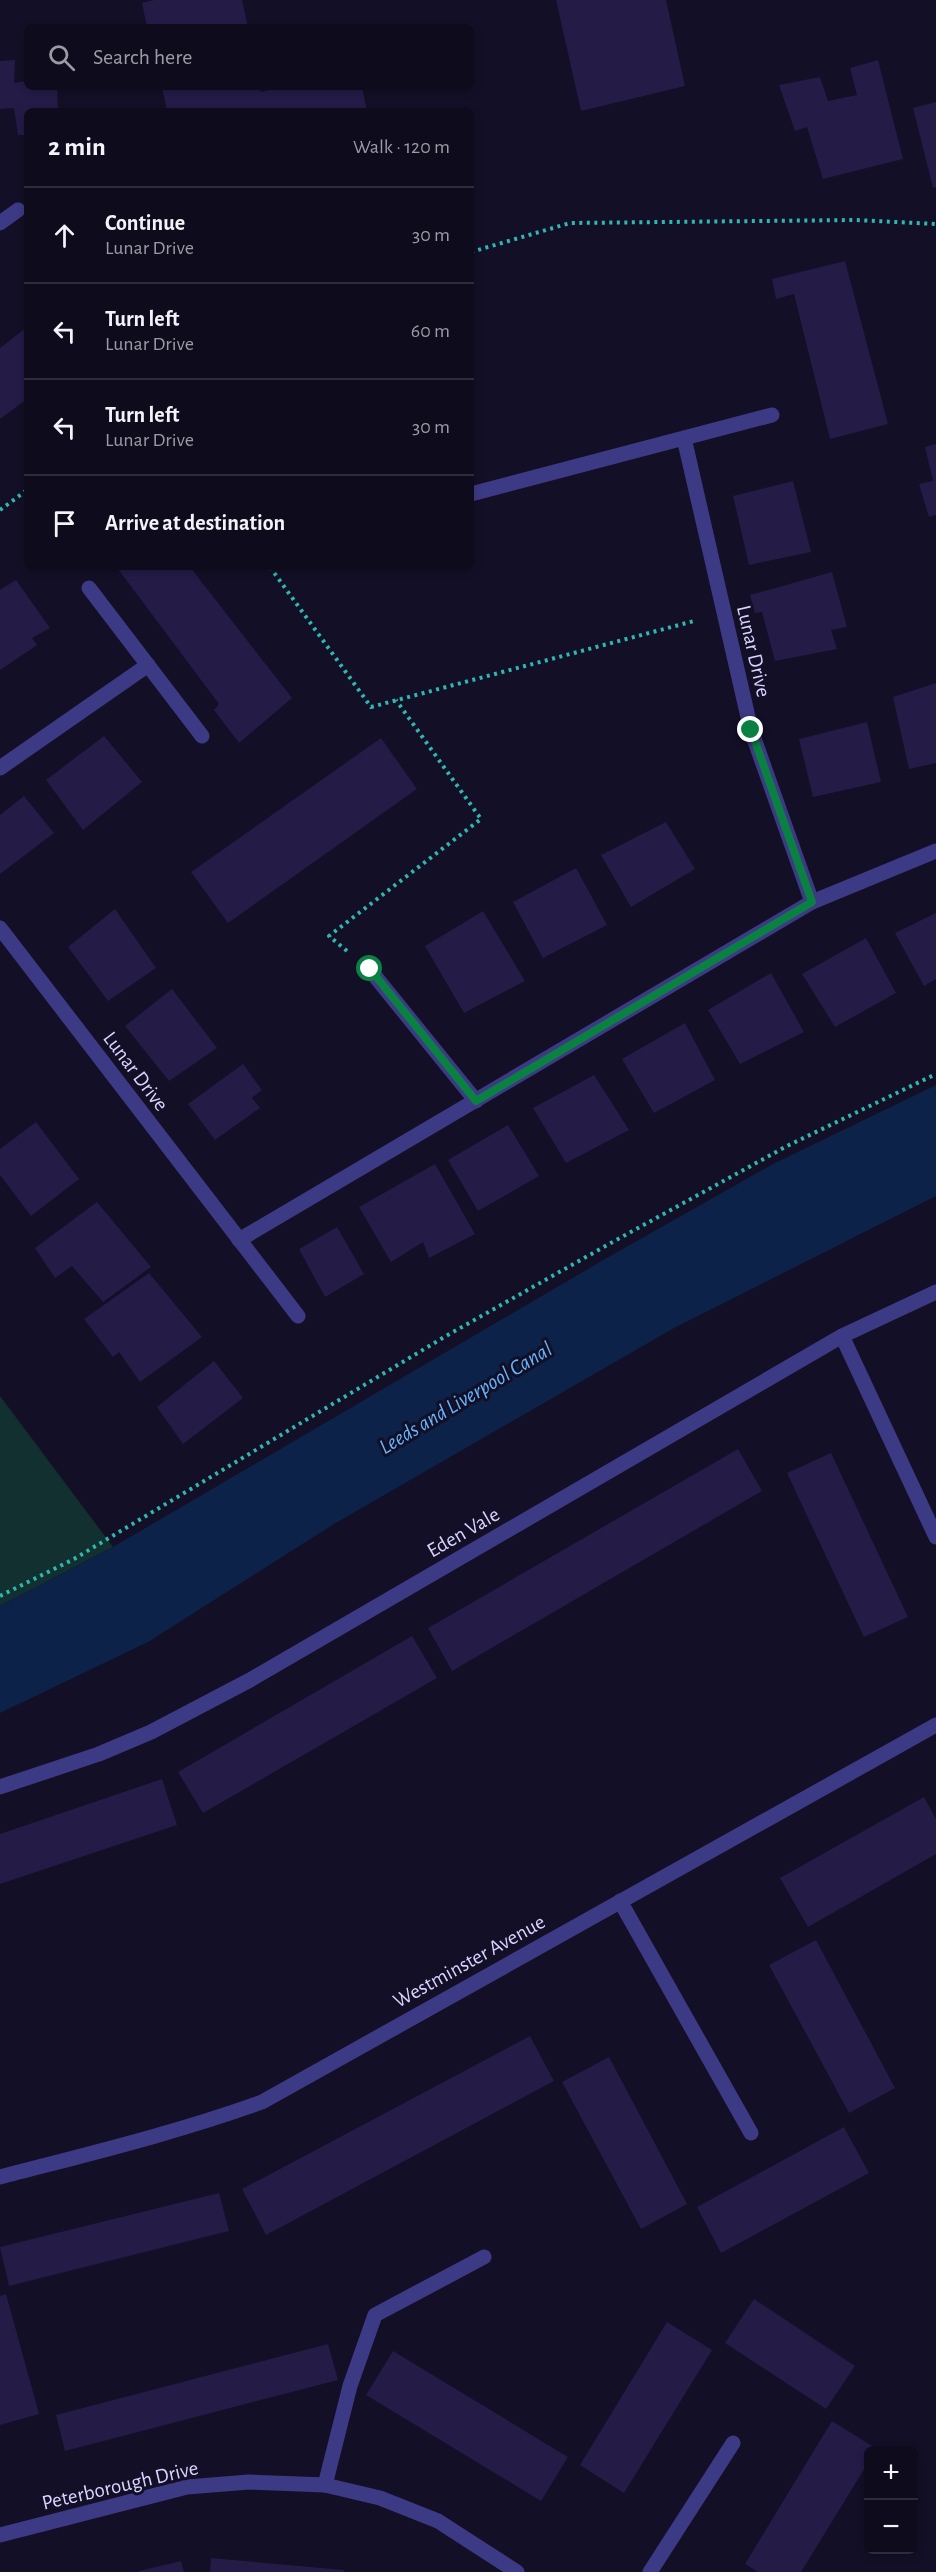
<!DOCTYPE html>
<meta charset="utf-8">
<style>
body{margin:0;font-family:"Alegreya Sans",sans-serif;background:#1c1929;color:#f1f3f6}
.controls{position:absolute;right:18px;bottom:18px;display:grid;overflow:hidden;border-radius:9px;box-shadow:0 3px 9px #0003}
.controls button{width:54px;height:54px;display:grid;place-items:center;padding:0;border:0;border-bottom:2px solid #2e2b3b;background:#0e0b1c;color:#f1f3f6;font:30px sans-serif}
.stop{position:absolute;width:18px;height:18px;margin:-14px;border:4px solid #0b8043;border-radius:50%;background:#fff}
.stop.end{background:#0b8043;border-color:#fff;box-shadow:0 2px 6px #0008}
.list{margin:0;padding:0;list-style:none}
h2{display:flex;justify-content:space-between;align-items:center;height:78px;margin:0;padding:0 24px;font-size:26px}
h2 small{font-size:20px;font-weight:400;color:#9b9ba3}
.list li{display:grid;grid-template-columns:39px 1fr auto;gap:18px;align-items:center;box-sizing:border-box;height:96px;padding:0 24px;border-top:2px solid #2e2b3b}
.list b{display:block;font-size:22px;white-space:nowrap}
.list p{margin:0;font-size:20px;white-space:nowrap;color:#9b9ba3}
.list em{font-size:20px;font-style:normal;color:#9b9ba3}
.icon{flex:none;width:33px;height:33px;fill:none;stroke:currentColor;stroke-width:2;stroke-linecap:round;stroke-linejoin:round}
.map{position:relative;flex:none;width:936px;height:2572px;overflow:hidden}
.search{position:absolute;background:#0e0b1c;box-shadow:0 3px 9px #0003;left:24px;top:24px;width:450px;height:66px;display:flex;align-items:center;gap:15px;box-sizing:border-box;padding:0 21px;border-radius:9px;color:#9b9ba3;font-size:22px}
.panel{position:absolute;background:#0e0b1c;box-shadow:0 3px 9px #0003;left:24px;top:108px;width:450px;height:462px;border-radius:9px}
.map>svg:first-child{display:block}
.green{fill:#12302f}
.water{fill:#0c2248}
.building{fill:#241b47}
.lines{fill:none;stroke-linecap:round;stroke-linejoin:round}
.path{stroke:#2fb8b0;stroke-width:4;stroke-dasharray:3 4.5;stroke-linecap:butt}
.lane{stroke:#3d3a85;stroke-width:15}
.street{stroke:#3d3a85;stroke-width:15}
.route{stroke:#0b8043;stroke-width:8}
.labels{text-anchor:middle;stroke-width:6;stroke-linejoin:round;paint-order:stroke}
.street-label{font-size:21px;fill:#d9d4ff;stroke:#130f26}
.water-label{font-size:22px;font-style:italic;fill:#62b6ff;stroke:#130f26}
</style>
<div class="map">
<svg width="936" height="2572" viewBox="0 0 936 2572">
<rect width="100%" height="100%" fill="#130f26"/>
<!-- green -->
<path class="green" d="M0,1396L113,1547L0,1606Z"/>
<!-- water -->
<path class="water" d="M936,1085V1196L674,1328L334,1524L148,1642L0,1713V1606L113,1547L605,1259L773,1164Z"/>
<!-- building -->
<g class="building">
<path d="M154,0H242L248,27H147L142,3Z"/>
<path d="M556,0H666L685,86L581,111Z"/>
<path d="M15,60L14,83L27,81V87H57L58,111H27V135H18L14,108L0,109V61Z"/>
<path d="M878,60L903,159L823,179L807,127L795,131L779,85L820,77L828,101L857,95L850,68Z"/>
<path d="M162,87H260L261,92L278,87H362L367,111H167Z"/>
<path d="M936,102V187L933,188L913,108Z"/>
<path d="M845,261L888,424L830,439L794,294L776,299L772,279Z"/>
<path d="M27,327V399L0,419V348Z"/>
<path d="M936,444V515L929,517L919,484L933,481L925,447Z"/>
<path d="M793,481L811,552L749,565L733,496Z"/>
<path d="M121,567H190L292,698L239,743L214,710L219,704L118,569Z"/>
<path d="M832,572L847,627L831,630L837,649L775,661L762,612L755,613L750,595Z"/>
<path d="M16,580L50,628L32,638L37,645L0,670V590Z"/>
<path d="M936,683V763L909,769L893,697Z"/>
<path d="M867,722L881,782L813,797L799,739Z"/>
<path d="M104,736L142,782L83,830L46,780Z"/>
<path d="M381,738L417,789L228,923L191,872Z"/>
<path d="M24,796L54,833L0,874V815Z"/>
<path d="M666,822L695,869L631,907L601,855Z"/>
<path d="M576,868L607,925L543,958L513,902Z"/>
<path d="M115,909L156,968L108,1001L68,947Z"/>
<path d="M483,911L525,981L464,1013L425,946Z"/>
<path d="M936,913V979L924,986L895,933Z"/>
<path d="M866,938L896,993L835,1027L802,974Z"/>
<path d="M771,973L804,1032L740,1064L708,1010Z"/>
<path d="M172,989L217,1048L169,1081L125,1026Z"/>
<path d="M685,1023L715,1080L654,1113L622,1059Z"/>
<path d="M243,1064L262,1090L252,1098L260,1108L215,1140L188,1104Z"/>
<path d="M594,1075L629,1130L566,1163L533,1108Z"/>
<path d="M36,1122L79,1179L31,1216L0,1175V1149Z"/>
<path d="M508,1125L539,1176L478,1211L448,1160Z"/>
<path d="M435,1164L475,1234L429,1258L423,1242L391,1262L359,1207Z"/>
<path d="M97,1202L151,1267L103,1302L72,1266L55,1278L35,1248Z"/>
<path d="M337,1227L364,1274L325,1297L299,1249Z"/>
<path d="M149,1273L202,1337L140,1382L119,1352L113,1357L84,1319Z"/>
<path d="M214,1361L243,1398L183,1444L157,1407Z"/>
<path d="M738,1449L762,1491L452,1671L428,1628Z"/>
<path d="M831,1453L908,1617L864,1637L787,1473Z"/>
<path d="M412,1636L437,1678L203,1813L178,1772Z"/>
<path d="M162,1779L177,1825L0,1884V1834Z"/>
<path d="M924,1797L936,1819V1854L808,1927L780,1878Z"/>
<path d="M816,1940L895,2088L849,2113L769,1965Z"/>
<path d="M530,2036L554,2081L266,2235L242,2189Z"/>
<path d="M609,2057L687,2204L641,2229L562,2082Z"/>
<path d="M844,2127L869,2173L721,2253L697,2207Z"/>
<path d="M219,2193L229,2231L9,2286L0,2247Z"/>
<path d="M6,2294L39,2414L0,2425V2296Z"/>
<path d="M754,2299L855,2366L826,2409L725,2343Z"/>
<path d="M667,2322L712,2350L624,2493L580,2465Z"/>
<path d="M328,2344L338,2380L65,2451L56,2415Z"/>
<path d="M393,2351L568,2457L541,2501L366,2395Z"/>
<path d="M832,2421L877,2449L868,2450V2463L801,2572H758L745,2564Z"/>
<path d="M211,2558L344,2570V2572H210Z"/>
<path d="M181,2561L184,2572H139V2571Z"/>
</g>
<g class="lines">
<!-- path -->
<g class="path">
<path d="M471,252L570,223L855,220L936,224"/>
<path d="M0,510L27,490"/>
<path d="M270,567L371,707L694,621"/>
<path d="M347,951L329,936L481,819L396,700"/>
<path d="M0,1596L74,1559L446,1336L609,1244L787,1146L936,1074"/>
</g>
<!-- lane -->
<g class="lane">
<path d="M620,1901L751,2133"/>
<path d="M325,2485L350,2386L375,2315L484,2257"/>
<path d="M650,2572L733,2443"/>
</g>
<!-- street -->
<g class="street">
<path d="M0,223L18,210"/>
<path d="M684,438L751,730L812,902"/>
<path d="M471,494L772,415"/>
<path d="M89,588L202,736"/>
<path d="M0,768L148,665"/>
<path d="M0,928L298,1316"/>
<path d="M370,970L476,1101"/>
<path d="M239,1240L812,902L936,851"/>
<path d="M842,1336L936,1537"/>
<path d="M0,1787L99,1754L151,1732L250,1680L842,1336L936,1292"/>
<path d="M0,2177C88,2154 176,2133 262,2102L936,1725"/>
<path d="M0,2535L187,2487L249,2482L325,2485L380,2498L438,2521L517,2572"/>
</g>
</g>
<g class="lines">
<!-- route -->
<path class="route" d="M370,969L476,1101L812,902L751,730"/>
</g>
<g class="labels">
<!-- street labels -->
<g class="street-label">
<text transform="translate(754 651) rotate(77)" y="7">Lunar Drive</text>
<text transform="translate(136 1071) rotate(53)" y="7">Lunar Drive</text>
<text transform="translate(463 1532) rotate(-30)" y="7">Eden Vale</text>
<text transform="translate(469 1961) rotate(-29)" y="7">Westminster Avenue</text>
<text transform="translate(120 2485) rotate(-13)" y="7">Peterborough Drive</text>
</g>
<!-- water labels -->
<g class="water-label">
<text transform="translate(465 1397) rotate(-31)" y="8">Leeds and Liverpool Canal</text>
</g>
</g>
</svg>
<div class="controls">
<button>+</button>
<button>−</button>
</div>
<div class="stop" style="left:370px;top:969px"></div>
<div class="stop end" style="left:751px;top:730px"></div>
<div class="search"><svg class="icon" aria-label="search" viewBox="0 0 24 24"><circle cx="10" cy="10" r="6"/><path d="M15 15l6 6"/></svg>Search here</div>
<section class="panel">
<h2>2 min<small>Walk · 120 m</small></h2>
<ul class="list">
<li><svg class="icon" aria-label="ahead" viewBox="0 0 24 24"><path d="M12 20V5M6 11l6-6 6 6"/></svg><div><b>Continue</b><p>Lunar Drive</p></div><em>30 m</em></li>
<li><svg class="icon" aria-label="left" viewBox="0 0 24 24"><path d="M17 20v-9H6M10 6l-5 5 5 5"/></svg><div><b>Turn left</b><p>Lunar Drive</p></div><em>60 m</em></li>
<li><svg class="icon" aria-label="left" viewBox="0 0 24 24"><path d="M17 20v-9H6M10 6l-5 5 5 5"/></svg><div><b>Turn left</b><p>Lunar Drive</p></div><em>30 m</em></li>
<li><svg class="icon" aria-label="arrive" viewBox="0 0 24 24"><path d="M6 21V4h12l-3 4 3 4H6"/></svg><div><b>Arrive at destination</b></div></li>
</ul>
</section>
</div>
